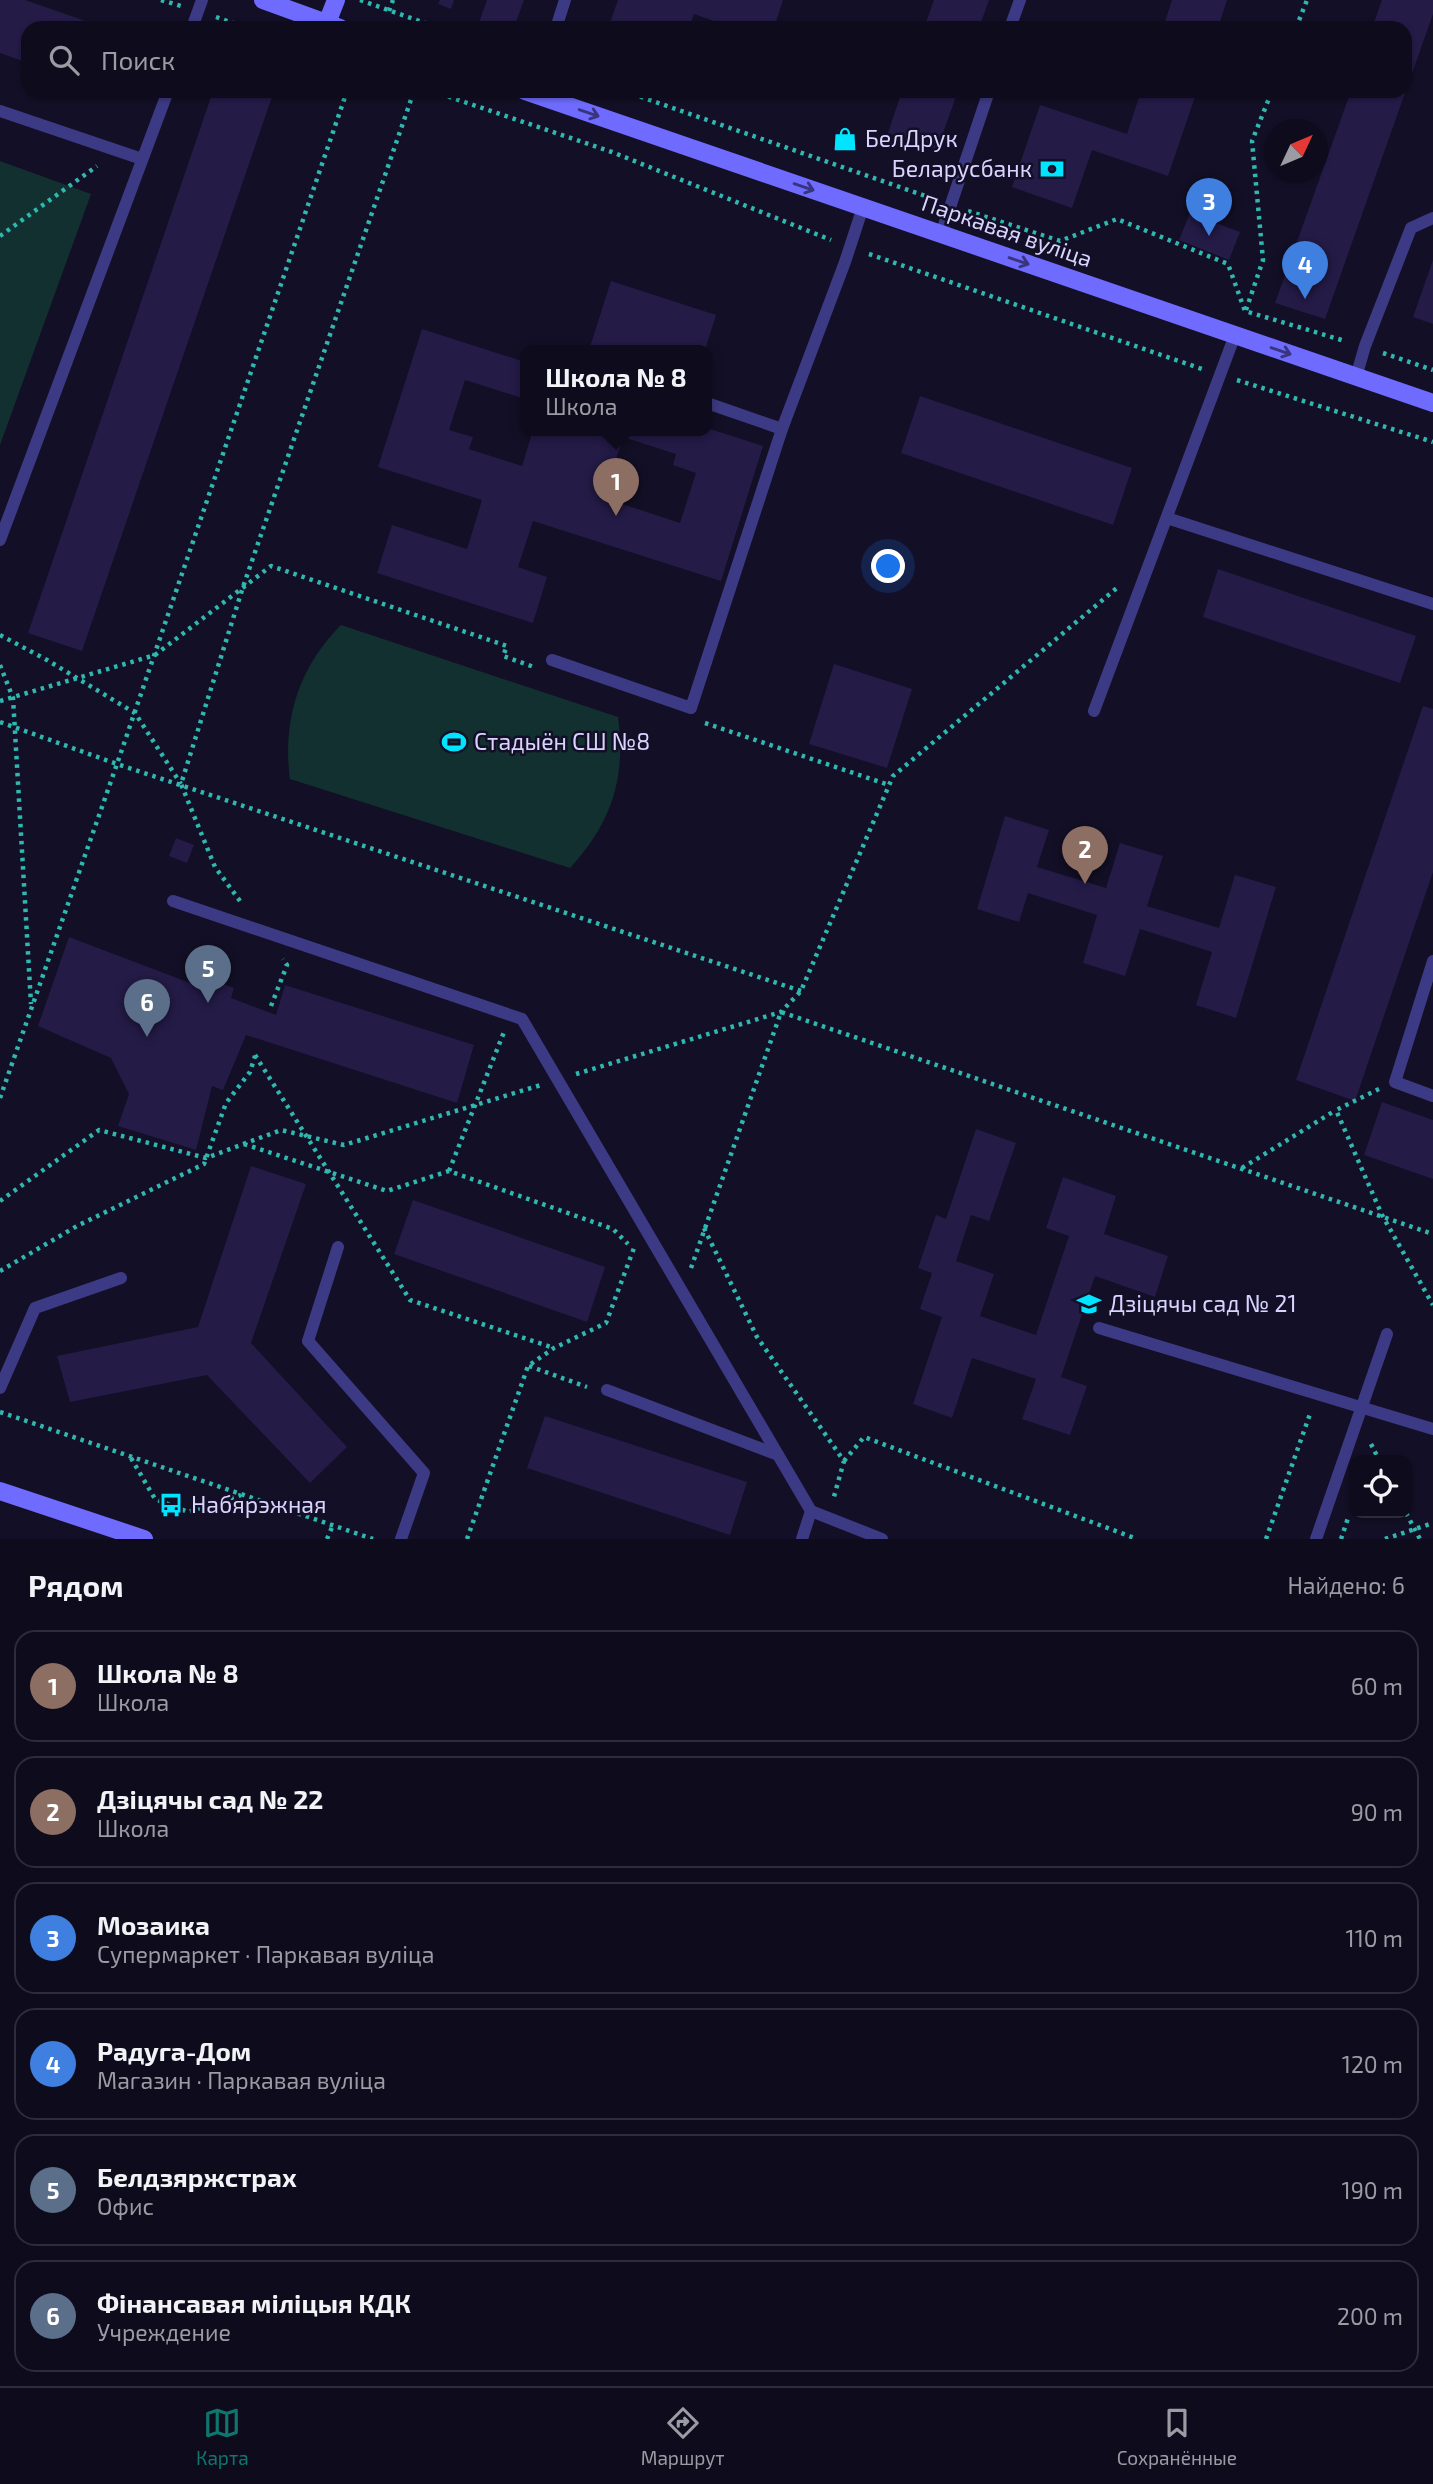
<!DOCTYPE html>
<html lang="ru">
<meta charset="utf-8">
<style>
body{margin:0;font-family:"Exo 2",sans-serif;background:#1c1929;color:#f1f3f6}
.controls{position:absolute;right:21px;bottom:21px;display:grid;overflow:hidden;border-radius:14px;box-shadow:0 2px 5px #0004}
.controls button{width:63px;height:63px;display:grid;place-items:center;padding:0;border:0;border-bottom:2px solid #2e2b3b;background:#0e0b1c;color:#f1f3f6;font:35px sans-serif}
.compass{position:absolute;left:1265px;top:119px;width:63px;height:63px;border-radius:50%;background:#0e0b1c;box-shadow:0 2px 5px #0004;rotate:46deg}
.you{position:absolute;left:889px;top:567px;width:24px;height:24px;margin:-18px;border:5px solid #fff;border-radius:50%;background:#1a73e8;box-shadow:0 0 0 10px #1a73e833}
.badge{display:grid;place-items:center;width:46px;height:46px;border-radius:50%;background:#0f766e;color:#fff;font-size:23px;font-weight:700}
.pin{position:absolute;translate:-50% -58px;filter:drop-shadow(0 2px 4px #0008)}
.pin::after{content:'';position:absolute;top:37px;width:24px;height:21px;background:inherit;clip-path:polygon(0 0,100% 0,50% 100%)}
.popup{position:absolute;left:520px;top:345px;width:192px;height:91px;box-sizing:border-box;display:grid;place-content:center;border-radius:14px;background:#0e0b1c;filter:drop-shadow(0 2px 5px #0005);font-size:23px;white-space:nowrap;color:#9b9ba3}
.popup b{font-size:26px;color:#f1f3f6}
.popup::after{content:'';position:absolute;left:50%;top:100%;margin-left:-14px;border:14px solid transparent;border-top-color:#0e0b1c}
.list{margin:0;padding:0;list-style:none}
h2{display:flex;justify-content:space-between;align-items:center;height:91px;margin:0;padding:0 28px;font-size:30px}
h2 small{font-size:23px;font-weight:400;color:#9b9ba3}
.list li{display:grid;grid-template-columns:46px 1fr auto;gap:21px;align-items:center;box-sizing:border-box;height:112px;margin:0 14px 14px;padding:0 14px;border:2px solid #2e2b3b;border-radius:21px}
.list b{display:block;font-size:26px;white-space:nowrap}
.list p{margin:0;font-size:23px;white-space:nowrap;color:#9b9ba3}
.list em{font-size:23px;font-style:normal;color:#9b9ba3}
.icon{flex:none;width:38px;height:38px;fill:none;stroke:currentColor;stroke-width:2;stroke-linecap:round;stroke-linejoin:round}
.map{position:relative;flex:none;width:1433px;height:1539px;overflow:hidden}
.search{position:absolute;background:#0e0b1c;box-shadow:0 2px 5px #0004;left:21px;right:21px;top:21px;height:77px;display:flex;align-items:center;gap:18px;box-sizing:border-box;padding:0 24px;border-radius:21px;color:#9b9ba3;font-size:26px}
.sheet{height:847px;background:#0e0b1c}
nav{display:flex;justify-content:space-around;align-items:center;box-sizing:border-box;height:98px;border-top:2px solid #2e2b3b;background:#0e0b1c;font-size:19px;color:#9b9ba3}
nav a{display:grid;justify-items:center;gap:4px}
nav .on{color:#0f766e}
.map>svg:first-child{display:block}
.green{fill:#12302f}
.building{fill:#241b47;fill-rule:evenodd}
.lines{fill:none;stroke-linecap:round;stroke-linejoin:round}
.path{stroke:#2fb8b0;stroke-width:4.5;stroke-dasharray:3.5 5;stroke-linecap:butt}
.lane{stroke:#3d3a85;stroke-width:12}
.secondary{stroke:#6f6bff;stroke-width:18}
.oneway{stroke:#38347d}
.labels{text-anchor:middle;stroke-width:5;stroke-linejoin:round;paint-order:stroke}
.poi-label{font-size:23px;fill:#d9d4ff;stroke:#130f26;text-anchor:start}
.street-label{font-size:23px;fill:#d9d4ff;stroke:#130f26}
</style>
<div class="map">
<svg width="1433" height="1539" viewBox="0 0 1433 1539">
<rect width="100%" height="100%" fill="#130f26"/>
<!-- green -->
<g class="green">
<path d="M0,161L91,194L0,445Z"/>
<path d="M341,625L618,717C626,778 612,822 570,868L290,779C282,720 299,667 341,625Z"/>
</g>
<!-- building -->
<g class="building">
<path d="M0,0H25L106,28H28V63L0,53Z"/>
<path d="M440,0H454L451,9L438,4Z"/>
<path d="M487,0H524L514,28H477Z"/>
<path d="M618,0H783L774,28H733L694,14L689,28H608Z"/>
<path d="M934,0H989L979,28H924Z"/>
<path d="M1172,0H1227L1218,28H1163Z"/>
<path d="M1382,0H1433V14L1325,319L1275,303L1351,91H1405V28H1372Z"/>
<path d="M112,91H128L126,96Z"/>
<path d="M213,91H274L82,651L28,633Z"/>
<path d="M902,91H958L937,150L888,133Z"/>
<path d="M1141,91H1197L1168,176L1092,150L1072,208L1012,187L1040,105L1127,134Z"/>
<path d="M838,129L856,135L852,150L834,144Z"/>
<path d="M1190,213L1240,232L1229,260L1179,240Z"/>
<path d="M1433,260V324L1413,317Z"/>
<path d="M611,281L716,315L705,350H589Z"/>
<path d="M422,329L525,362V399L465,380L449,430L473,437L469,449L522,466L533,430H707V428L763,446L721,581L533,521L518,567L547,577L533,623L377,573L392,525L467,549L482,500L378,467ZM623,437L676,454L673,465L696,473L680,523L604,498Z"/>
<path d="M920,396L1132,468L1113,525L901,453Z"/>
<path d="M1218,569L1416,636L1400,683L1203,617Z"/>
<path d="M834,664L912,689L887,768L809,744Z"/>
<path d="M1423,706L1433,709V872L1355,1101L1296,1080Z"/>
<path d="M1005,816L1049,830L1037,867L1106,888L1120,843L1163,856L1147,906L1219,928L1235,875L1276,887L1236,1018L1196,1005L1212,952L1140,929L1125,976L1083,963L1097,915L1028,893L1019,922L977,909Z"/>
<path d="M176,838L194,845L187,863L169,856Z"/>
<path d="M69,937L198,986L199,975L234,988L231,998L276,1015L285,985L474,1045L457,1103L246,1035L223,1090L212,1086L196,1150L118,1126L129,1094L111,1058L38,1026Z"/>
<path d="M1382,1102L1433,1120V1179L1364,1155Z"/>
<path d="M976,1129L1016,1143L989,1221L971,1215L956,1261L994,1274L980,1316L1036,1335L1069,1236L1046,1228L1063,1177L1116,1196L1104,1234L1168,1256L1155,1297L1095,1276L1061,1377L1087,1386L1070,1435L1022,1419L1036,1379L972,1358L952,1418L913,1404L942,1317L920,1309L932,1273L918,1268L936,1215L946,1219Z"/>
<path d="M251,1166L306,1184L251,1343L347,1447L310,1483L207,1375L70,1402L57,1356L198,1327Z"/>
<path d="M413,1200L605,1267L587,1322L394,1254Z"/>
<path d="M545,1416L747,1482L730,1535L527,1468Z"/>
</g>
<g class="lines">
<!-- path -->
<g class="path">
<path d="M161,0L181,6"/>
<path d="M360,0L439,28"/>
<path d="M389,11L393,0"/>
<path d="M216,17L247,28"/>
<path d="M1296,28L1307,0"/>
<path d="M432,91L612,152L831,240"/>
<path d="M624,91L934,199"/>
<path d="M968,211L1060,241L1117,219L1228,264L1245,311L1345,341"/>
<path d="M0,236L97,166"/>
<path d="M869,254L1202,369"/>
<path d="M1246,310L1263,260L1252,141L1272,91"/>
<path d="M1383,353L1433,370"/>
<path d="M1237,380L1433,442"/>
<path d="M0,635L47,660L135,713L181,784"/>
<path d="M0,665L13,698L31,1004"/>
<path d="M0,701L155,655L271,566L507,646L503,656L534,667"/>
<path d="M0,722L117,764L801,991"/>
<path d="M705,723L889,785"/>
<path d="M240,901L215,867L181,784L243,587L414,91"/>
<path d="M271,1006L287,965L283,959"/>
<path d="M255,1055L410,1300L554,1348"/>
<path d="M576,1074L781,1012L801,991L893,776L1118,587"/>
<path d="M1379,1089L1336,1110L1382,1215L1433,1305"/>
<path d="M0,1098L117,764L347,91"/>
<path d="M244,1144L387,1191L449,1171L613,1229L628,1244"/>
<path d="M1242,1168L1336,1110"/>
<path d="M449,1171L504,1032"/>
<path d="M0,1201L99,1130L206,1158L281,1130L344,1145L541,1085"/>
<path d="M704,1228L757,1337L844,1461L833,1500"/>
<path d="M691,1268L781,1012L1433,1234"/>
<path d="M0,1271L77,1226L204,1164L226,1103L250,1072L255,1056"/>
<path d="M529,1366L587,1387"/>
<path d="M0,1412L373,1539"/>
<path d="M1371,1444L1379,1460"/>
<path d="M131,1458L155,1499L188,1512L241,1495"/>
<path d="M844,1461L864,1437L1137,1539"/>
<path d="M1406,1513L1420,1539"/>
<path d="M327,1539L333,1525"/>
<path d="M467,1539L528,1366L554,1348L606,1323L634,1248"/>
<path d="M1266,1539L1311,1411"/>
<path d="M1341,1539L1348,1518"/>
<path d="M1385,1539L1433,1523"/>
</g>
<!-- lane -->
<g class="lane">
<path d="M192,28L202,0"/>
<path d="M556,28L565,0"/>
<path d="M1010,28L1020,0"/>
<path d="M0,111L142,159"/>
<path d="M941,234L989,91"/>
<path d="M1356,377L1365,346L1411,228L1433,218"/>
<path d="M707,403L782,429"/>
<path d="M1167,518L1433,604"/>
<path d="M0,540L168,91"/>
<path d="M552,660L691,708L782,429L845,262L863,207"/>
<path d="M1094,711L1235,335"/>
<path d="M173,901L522,1019L811,1511L882,1539"/>
<path d="M1433,961L1395,1082L1433,1096"/>
<path d="M338,1247L308,1341L424,1473L401,1539"/>
<path d="M1099,1328L1433,1429"/>
<path d="M0,1388L35,1308L121,1278"/>
<path d="M607,1390L778,1455"/>
<path d="M802,1539L811,1511"/>
<path d="M1316,1539L1387,1334"/>
</g>
<!-- secondary -->
<g class="secondary">
<path d="M263,0L340,28"/>
<path d="M327,23L336,0"/>
<path d="M525,91L1433,403"/>
<path d="M0,1491L144,1539"/>
</g>
</g>
<!-- one-way arrows -->
<defs><path id="oneway-shaft" d="M-6 0H5M1.5-3L5.5 0L1.5 3" fill="none" stroke-width="1.6" stroke-linecap="round" stroke-linejoin="round" transform="scale(1.75)"/></defs>
<g class="oneway">
<use href="#oneway-shaft" transform="translate(589 113) rotate(19)"/>
<use href="#oneway-shaft" transform="translate(804 187) rotate(19)"/>
<use href="#oneway-shaft" transform="translate(1019 261) rotate(19)"/>
<use href="#oneway-shaft" transform="translate(1281 351) rotate(19)"/>
</g>
<!-- icons -->
<defs>
<g id="shop-bare" transform="scale(1.89)"><path d="M-5-2.5h2.3a2.7 3.5 0 0 1 5.4 0H5L5.5 6h-11ZM-1.5-2.5h3a1.5 2.3 0 0 0-3 0Z" fill="#00e5ff" stroke="#130f26" stroke-width="2.5" paint-order="stroke"/></g>
<g id="bank-bare" transform="scale(1.89)"><path d="M-6-4H6V4H-6ZM0-2.3a2.3 2.3 0 1 0 0 4.6a2.3 2.3 0 1 0 0-4.6Z" fill="#00e5ff" stroke="#130f26" stroke-width="2.5" paint-order="stroke"/></g>
<g id="stadium-bare" transform="scale(1.89)"><path d="M0-5a6.5 5 0 1 0 0 10a6.5 5 0 1 0 0-10ZM-3.5-1.8h7v3.6h-7Z" fill="#00e5ff" stroke="#130f26" stroke-width="2.5" paint-order="stroke"/></g>
<g id="school-bare" transform="scale(1.89)"><path d="M0-5L7-2L0 1L-7-2ZM-4 1L0 2.5L4 1V4Q0 6-4 4Z" fill="#00e5ff" stroke="#130f26" stroke-width="2.5" paint-order="stroke"/></g>
<g id="bus-bare" transform="scale(1.89)"><path d="M-5-6H5V4H4V6H2V4H-2V6H-4V4H-5ZM-3.5-4V0h7V-4ZM-3.5 1.2v1.5H-2V1.2ZM2 1.2v1.5H3.5V1.2Z" fill="#00e5ff" stroke="#130f26" stroke-width="2.5" paint-order="stroke"/></g>
</defs>
<g fill-rule="evenodd">
<use href="#shop-bare" x="845" y="139"/>
<use href="#bank-bare" x="1052" y="169"/>
<use href="#stadium-bare" x="454" y="742"/>
<use href="#school-bare" x="1089" y="1304"/>
<use href="#bus-bare" x="171" y="1505"/>
</g>
<g class="labels">
<!-- poi labels -->
<g class="poi-label">
<text x="865" y="147">БелДрук</text>
<text x="1032" y="177" text-anchor="end">Беларусбанк</text>
<text x="474" y="750">Стадыён СШ №8</text>
<text x="1109" y="1312">Дзіцячы сад № 21</text>
<text x="191" y="1513">Набярэжная</text>
</g>
<!-- street labels -->
<g class="street-label">
<text transform="translate(1007 231) rotate(19)" y="8">Паркавая вуліца</text>
</g>
</g>
</svg>
<div class="controls">
<button><svg class="icon" aria-label="locate" viewBox="0 0 24 24"><circle cx="12" cy="12" r="6"/><path d="M12 2v4M12 18v4M2 12h4M18 12h4"/></svg></button>
</div>
<svg class="compass" viewBox="-18 -18 36 36"><path d="M0-13l5 13h-10z" fill="#e53935"/><path d="M0 13l5-13h-10z" fill="#9b9ba3"/></svg>
<div class="you"></div>
<div class="pin badge" style="left:616px;top:516px;background:#8d6e63">1</div>
<div class="popup"><b>Школа № 8</b>Школа</div>
<div class="pin badge" style="left:1085px;top:884px;background:#8d6e63">2</div>
<div class="pin badge" style="left:1209px;top:236px;background:#3f7fe0">3</div>
<div class="pin badge" style="left:1305px;top:299px;background:#3f7fe0">4</div>
<div class="pin badge" style="left:208px;top:1003px;background:#5c6f8a">5</div>
<div class="pin badge" style="left:147px;top:1037px;background:#5c6f8a">6</div>
<div class="search"><svg class="icon" aria-label="search" viewBox="0 0 24 24"><circle cx="10" cy="10" r="6"/><path d="M15 15l6 6"/></svg>Поиск</div>
</div>
<section class="sheet">
<h2>Рядом<small>Найдено: 6</small></h2>
<ul class="list">
<li><span class="badge" style="background:#8d6e63">1</span><div><b>Школа № 8</b><p>Школа</p></div><em>60 m</em></li>
<li><span class="badge" style="background:#8d6e63">2</span><div><b>Дзіцячы сад № 22</b><p>Школа</p></div><em>90 m</em></li>
<li><span class="badge" style="background:#3f7fe0">3</span><div><b>Мозаика</b><p>Супермаркет · Паркавая вуліца</p></div><em>110 m</em></li>
<li><span class="badge" style="background:#3f7fe0">4</span><div><b>Радуга-Дом</b><p>Магазин · Паркавая вуліца</p></div><em>120 m</em></li>
<li><span class="badge" style="background:#5c6f8a">5</span><div><b>Белдзяржстрах</b><p>Офис</p></div><em>190 m</em></li>
<li><span class="badge" style="background:#5c6f8a">6</span><div><b>Фінансавая міліцыя КДК</b><p>Учреждение</p></div><em>200 m</em></li>
</ul>
</section>
<nav>
<a class="on"><svg class="icon" aria-label="map" viewBox="0 0 24 24"><path d="M3 6l6-2 6 2 6-2v14l-6 2-6-2-6 2zM9 4v14M15 6v14"/></svg>Карта</a>
<a><svg class="icon" aria-label="directions" viewBox="0 0 24 24"><path d="M12 3l9 9-9 9-9-9zM9 14v-3h6M13 9l2 2-2 2"/></svg>Маршрут</a>
<a><svg class="icon" aria-label="saved" viewBox="0 0 24 24"><path d="M7 4h10v16l-5-4-5 4z"/></svg>Сохранённые</a>
</nav>
